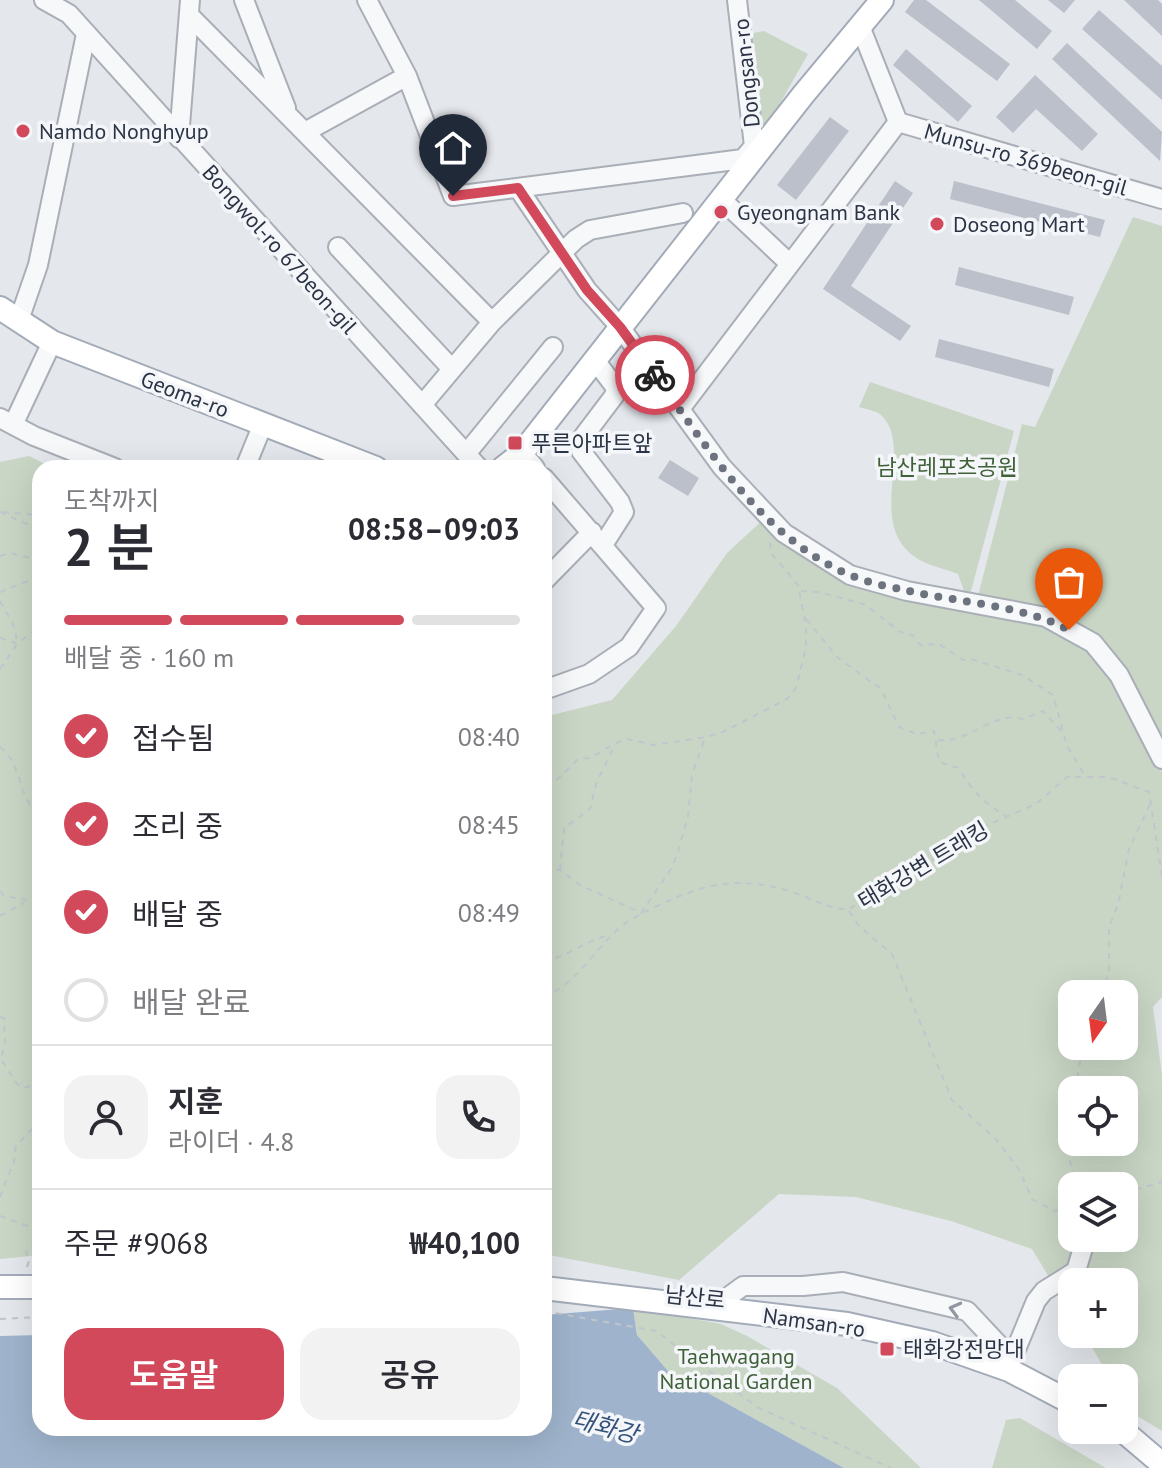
<!DOCTYPE html>
<html lang="ko">
<meta charset="utf-8">
<style>
:root{--surface:#fff;--page:#f2f2f3;--text:#2b2b33;--muted:#7c7c81;--line:#e1e1e2;--accent:#d1495b}
body{margin:0;font-family:"PT Sans","Noto Sans KR",sans-serif;background:var(--page);color:var(--text);height:100vh;display:flex;flex-direction:column;font-size:30px;white-space:nowrap}
*{box-sizing:border-box;margin:0}
p{font-size:26px;color:var(--muted)}
.icon{flex:none;width:44px;height:44px;fill:none;stroke:currentColor;stroke-width:2;stroke-linecap:round;stroke-linejoin:round}
.map{position:relative;flex:1;overflow:hidden}
.sheet{position:absolute;left:32px;top:460px;width:520px;height:976px;display:flex;flex-direction:column;background:var(--surface);border-radius:24px;box-shadow:0 8px 32px #0002}
.sheet>*{flex:none}
.needle{width:52px;rotate:194deg}
.buttons{position:absolute;left:1058px;top:980px;display:grid;gap:16px}
.buttons a{display:grid;place-items:center;width:80px;height:80px;border-radius:16px;background:var(--surface);box-shadow:0 8px 32px #0002;font-size:40px}
.pin{position:absolute;display:grid;place-items:center;width:68px;height:68px;color:#fff;margin:-82px -34px;border-radius:50% 50% 50% 0;rotate:-45deg;box-shadow:0 0 8px #0007}
.pin .icon{rotate:45deg}
.courier{position:absolute;display:grid;place-items:center;width:80px;height:80px;margin:-40px;border:6px solid #d1495b;border-radius:50%;background:#fff;color:#222;box-shadow:0 2px 10px #0007}
.overview em{font-style:normal;font-weight:600}
.overview div{display:flex;flex-direction:column-reverse}
.overview{display:flex;align-items:center;justify-content:space-between;height:136px;padding:0 32px}
h1{font-size:52px;font-weight:600;line-height:60px}
.bar{display:grid;grid-template-columns:repeat(4,1fr);gap:12px 8px;align-content:center;height:96px;padding:0 32px}
.bar i{height:10px;border-radius:6px;background:var(--line)}
.bar .selected{background:var(--accent)}
.bar p{grid-column:span 4}
.line{display:flex;align-items:center;gap:20px;padding:0 32px;border-top:2px solid var(--line)}
.line div{flex:1}
.round{display:grid;place-items:center;flex:none;width:84px;height:84px;border-radius:24px;background:var(--page)}
ol{padding:0 32px;list-style:none}
li{display:flex;align-items:center;gap:24px;height:88px}
li p{margin-inline-start:auto}
li .icon{padding:8px;border-radius:50%;background:var(--accent);color:#fff;stroke-width:4}
li:last-child{color:var(--muted)}
li i{width:44px;height:44px;border:4px solid var(--line);border-radius:50%}
.primary-button{display:flex;gap:16px;margin-top:auto;padding:16px 32px}
.primary-button a{flex:1;height:92px;border-radius:24px;background:var(--accent);color:#fff;font-size:32px;font-weight:600;line-height:92px;text-align:center}
.primary-button a+a{background:var(--page);color:var(--text)}
.map>svg:first-child{display:block}
</style>
<div class="map">
<svg width="1162" height="1468" viewBox="0 0 1162 1468">
<rect width="100%" height="100%" fill="#e4e7ec"/>
<path fill="#c9d6c5" fill-rule="evenodd" d="M 764,31 L 808,54 L 758,142 L 748,34 Z
M 1133,217 L 1162,226 L 1162,759 L 1119,675 L 1096,649 L 1162,772 L 1162,997 L 1153,1007 L 1162,1075 L 1162,1431 L 1124,1408 L 1124,1378 L 1110,1378 L 1084,1334 L 1124,1334 L 1124,1282 L 1072,1282 L 1072,1315 L 1032,1249 L 951,1221 L 856,1197 L 779,1194 L 679,1280 L 544,1254 L 544,717 L 612,700 L 676,626 L 727,553 L 767,516 L 848,583 L 1041,621 L 1083,638 L 1046,617 L 976,604 L 1022,424 L 1035,427 ZM 1072,994 L 1124,994 L 1124,1046 L 1072,1046 ZM 1072,1090 L 1124,1090 L 1124,1142 L 1072,1142 ZM 1072,1186 L 1124,1186 L 1124,1238 L 1072,1238 Z
M 870,382 L 1014,431 L 968,602 L 958,574 C 946,569 929,566 918,559 C 863,525 916,448 881,415 C 877,411 865,409 859,407 Z
M 29,456 L 53,468 L 40,468 L 40,1255 L 0,1259 L 0,462 Z
M 633,1308 L 721,1324 L 747,1336 L 837,1388 L 921,1468 L 844,1468 L 668,1371 L 637,1335 Z
M 1020,1418 L 1106,1468 L 992,1468 L 1006,1420 Z"/>
<path fill="#9fb4cc" d="M 633,1308 L 637,1335 L 668,1371 L 844,1468 L 0,1468 L 0,1336 L 40,1335 L 40,1428 L 544,1428 L 544,1315 Z"/>
<path fill="#bbc0ca" d="M 914,0 L 926,0 L 1010,64 L 997,81 L 905,12 Z
M 979,0 L 1015,0 L 1052,31 L 1037,49 Z
M 1048,0 L 1075,0 L 1064,13 Z
M 1124,0 L 1158,0 L 1162,4 L 1162,36 Z
M 1099,10 L 1162,66 L 1162,100 L 1082,29 Z
M 1067,43 L 1162,132 L 1160,161 L 1052,59 Z
M 906,49 L 972,106 L 958,122 L 893,65 Z
M 1035,75 L 1098,134 L 1082,151 L 1036,109 L 1013,133 L 996,117 Z
M 830,117 L 849,131 L 796,200 L 777,185 Z
M 895,181 L 913,193 L 851,286 L 911,326 L 900,341 L 823,289 Z
M 954,181 L 1105,220 L 1100,237 L 950,199 Z
M 959,267 L 1074,297 L 1069,315 L 955,285 Z
M 939,339 L 1054,369 L 1049,387 L 935,357 Z
M 670,460 L 699,478 L 688,496 L 658,478 Z"/>
<g fill="none" stroke-linecap="round" stroke-linejoin="round">
<g stroke="#a9aeb7" stroke-width="22">
<path id="minor" d="M 44,0 L 69,14 L 479,468
M 244,0 L 286,108
M 367,0 L 407,76 L 453,196 L 743,159 L 754,146 L 737,0
M 189,15 L 492,322
M 860,26 L 898,122 L 1162,199
M 305,132 L 407,76
M 179,138 L 190,0
M 518,188 L 587,290 L 620,327 L 722,467 L 784,533 L 850,575 L 907,591 L 1046,617 L 1093,643 L 1119,675 L 1162,759
M 721,199 L 790,264
M 338,247 L 452,369
M 19,320 L 38,265 L 86,34
M 594,359 L 616,388 L 614,396 L 583,437 L 581,451 L 620,502 L 624,512 L 603,545
M 422,405 L 492,322 L 576,239 L 590,230 L 683,213
M 680,409 L 898,122
M 0,418 L 34,436 L 115,468
M 13,425 L 52,342
M 522,453 L 535,468
M 466,454 L 553,347
M 245,468 L 263,424
M 544,478 L 656,608 L 629,647 L 589,674 L 544,690
M 544,581 L 592,532
M 724,1300 L 743,1286 L 803,1286 L 843,1282 L 967,1311 L 1012,1359 L 1036,1301 L 1044,1291 L 1076,1271 L 1086,1238"/>
</g>
<g stroke="#a3abb8" stroke-width="26">
<path id="major" d="M 0,308 L 52,342 L 376,468
M 503,468 L 522,453 L 803,95 L 882,0
M 0,1287 L 40,1287
M 544,1288 L 847,1324 L 932,1343 L 1009,1370 L 1072,1403
M 1122,1430 L 1162,1464"/>
</g>
<path stroke="#c2c5cb" stroke-width="2" stroke-dasharray="6 6" stroke-linecap="butt" d="M 0,512 L 40,530
M 3,512 L 40,515
M 0,556 L 11,553 L 37,560
M 801,591 L 820,592 L 866,605 L 900,632 L 913,635 L 920,645 L 939,644 L 963,660 L 971,659 L 1022,675 L 1053,695 L 1067,746 L 1085,776
M 0,592 L 36,578 L 40,560
M 0,601 L 15,628 L 17,642
M 806,619 L 837,657 L 881,689 L 899,727 L 917,734 L 934,731 L 939,762 L 959,768 C 971,790 985,804 1006,816
M 0,638 L 16,643
M 0,669 L 17,644 L 40,626
M 938,740 C 968,744 994,710 1022,719 L 1043,711 L 1062,732
M 0,747 C 22,763 17,798 40,815
M 544,781 L 558,779 L 578,759 L 590,758 L 616,743 L 628,739 L 653,745 L 706,737 L 721,733 L 787,699 L 796,688 L 806,648 L 806,625 L 798,585 L 771,553 L 770,541
M 544,869 L 560,870 L 580,885 L 641,913 L 671,869 L 677,855 L 688,817 L 692,774 L 705,738
M 560,870 L 564,828 L 590,809 L 596,784 L 615,744
M 0,891 L 4,896 L 40,902
M 849,911 L 859,926 L 892,954 L 952,1100 L 995,1138 L 1018,1168 L 1033,1200 L 1055,1211 L 1072,1206
M 0,916 L 25,902
M 544,961 C 569,957 588,938 611,935
M 1102,994 L 1109,970 L 1109,927 L 1118,905 L 1129,849 L 1151,802
M 544,997 C 576,983 592,954 616,931 C 629,919 643,913 659,905 C 707,883 737,876 790,891 C 810,898 827,908 848,910 L 882,886 L 915,872 L 965,835 L 1036,804 L 1067,777 L 1109,777 L 1149,792 L 1162,876
M 0,1017 L 4,1018 L 5,1042 L 1,1059 L 17,1084 L 23,1088 L 34,1085 L 39,1090
M 1075,1090 L 1083,1046
M 1072,1112 L 1070,1161 L 1077,1186
M 1079,1186 L 1080,1186
M 1124,1193 L 1162,1182
M 0,1197 L 14,1161 L 16,1146 L 38,1123 L 37,1101 L 40,1092
M 0,1216 L 33,1228 L 34,1243 L 26,1253 L 29,1261
M 27,1267 L 29,1261 L 40,1256
M 544,1311 L 656,1331 L 757,1407 L 891,1468
M 0,1319 L 40,1317"/>
<use href="#minor" stroke="#f7f8fa" stroke-width="18"/>
<use href="#major" stroke="#fff" stroke-width="22"/>
</g>
<defs><path id="oneway-chevron" d="M-2-3.5L2.5 0L-2 3.5" fill="none" stroke-width="1.6" stroke-linecap="round" stroke-linejoin="round" transform="scale(2)"/></defs>
<use stroke="#9196a0" href="#oneway-chevron" transform="translate(955 1309) rotate(-165)"/>
<g fill="none" stroke-linecap="round" stroke-linejoin="round">
<path stroke="#6c737f" stroke-width="8" stroke-dasharray="0 14.4" d="M 655,375 C 708,448 763,539 850,575 C 868,583 890,587 909,591 C 962,603 1022,605 1069,630"/>
<path stroke="#d1495b" stroke-width="10" d="M 453,196 L 518,188 L 587,290 L 620,327 L 655,375"/>
</g>
<g fill="#d1495b" stroke="#f4f6f9" stroke-width="3">
<circle cx="23" cy="131" r="8"/>
<circle cx="721" cy="212" r="8"/>
<circle cx="937" cy="224" r="8"/>
<rect x="507" y="435" width="16" height="16" rx="4"/>
<rect x="879" y="1341" width="16" height="16" rx="4"/>
</g>
<g text-anchor="middle" stroke-width="7" stroke-linejoin="round" paint-order="stroke">
<g font-size="22" fill="#2b3445" stroke="#f4f6f9">
<text transform="translate(746 73) rotate(-96)" y="8">Dongsan-ro</text>
<text transform="translate(1026 159) rotate(16)" y="8">Munsu-ro 369beon-gil</text>
<text transform="translate(280 249) rotate(48)" y="8">Bongwol-ro 67beon-gil</text>
<text transform="translate(185 394) rotate(21)" y="8">Geoma-ro</text>
<text transform="translate(923 865) rotate(-31)" y="8">태화강변 트래킹</text>
<text transform="translate(695 1297) rotate(6)" y="8">남산로</text>
<text transform="translate(814 1322) rotate(8)" y="8">Namsan-ro</text>
</g>
<g font-size="22" fill="#2b3445" stroke="#f4f6f9" text-anchor="start">
<text x="39" y="139">Namdo Nonghyup</text>
<text x="737" y="220">Gyeongnam Bank</text>
<text x="953" y="232">Doseong Mart</text>
<text x="531" y="451">푸른아파트앞</text>
<text x="903" y="1357">태화강전망대</text>
</g>
<g font-size="22" fill="#3f6138" stroke="#f4f6f9">
<text x="947" y="475">남산레포츠공원</text>
<text x="736" y="1364">Taehwagang<tspan x="736" dy="25">National Garden</tspan></text>
</g>
<g font-size="24" font-style="italic" fill="#34527a" stroke="#f4f6f9">
<text transform="translate(605 1427) rotate(15)" y="8">태화강</text>
</g>
</g>
</svg>
<div class="buttons">
<a><svg class="needle" viewBox="-14 -14 28 28"><path d="M0-13l5 13h-10z" fill="#e53935"/><path d="M0 13l5-13h-10z" fill="#7c7c81"/></svg></a>
<a><svg class="icon" aria-label="locate" viewBox="0 0 24 24"><circle cx="12" cy="12" r="6"/><path d="M12 2v4M12 18v4M2 12h4M18 12h4"/></svg></a>
<a><svg class="icon" aria-label="layers" viewBox="0 0 24 24"><path d="M12 4l9 5-9 5-9-5zM3 14l9 5 9-5"/></svg></a>
<a>+</a>
<a>−</a>
</div>
<div class="pin" style="left:1069px;top:630px;background:#ea580c"><svg class="icon" aria-label="bag" viewBox="0 0 24 24"><path d="M5 8h14l-1 12H6zM9 8a3 3 0 0 1 6 0"/></svg></div>
<div class="pin" style="left:453px;top:196px;background:#1f2937"><svg class="icon" aria-label="home" viewBox="0 0 24 24"><path d="M3 11l9-7 9 7M6 9v11h12V9"/></svg></div>
<div class="courier" style="left:655px;top:375px"><svg class="icon" aria-label="bike" viewBox="0 0 24 24"><circle cx="6" cy="16" r="4"/><circle cx="18" cy="16" r="4"/><path d="M6 16l4-8h5l3 8M10 8l3 8H6M13 5h3"/></svg></div>
<section class="sheet">
<div class="overview"><div><h1>2 분</h1><p>도착까지</p></div><em>08:58–09:03</em></div>
<div class="bar"><i class="selected"></i><i class="selected"></i><i class="selected"></i><i></i><p>배달 중 · 160 m</p></div>
<ol>
<li><svg class="icon" aria-label="check" viewBox="0 0 24 24"><path d="M5 12l5 5 9-10"/></svg>접수됨<p>08:40</p></li>
<li><svg class="icon" aria-label="check" viewBox="0 0 24 24"><path d="M5 12l5 5 9-10"/></svg>조리 중<p>08:45</p></li>
<li><svg class="icon" aria-label="check" viewBox="0 0 24 24"><path d="M5 12l5 5 9-10"/></svg>배달 중<p>08:49</p></li>
<li><i></i>배달 완료</li>
</ol>
<div class="line" style="height:144px"><a class="round"><svg class="icon" aria-label="person" viewBox="0 0 24 24"><circle cx="12" cy="8" r="4"/><path d="M4 21q1-7 8-7t8 7"/></svg></a><div><b>지훈</b><p>라이더 · 4.8</p></div><a class="round"><svg class="icon" aria-label="phone" viewBox="0 0 24 24"><path d="M5 4h4l2 5-3 2q2 4 5 5l2-3 5 2v4C11 20 4 13 5 4z"/></svg></a></div>
<div class="line" style="height:104px"><div>주문 #9068</div><b>₩40,100</b></div>
<div class="primary-button"><a>도움말</a><a>공유</a></div>
</section>
</div>
